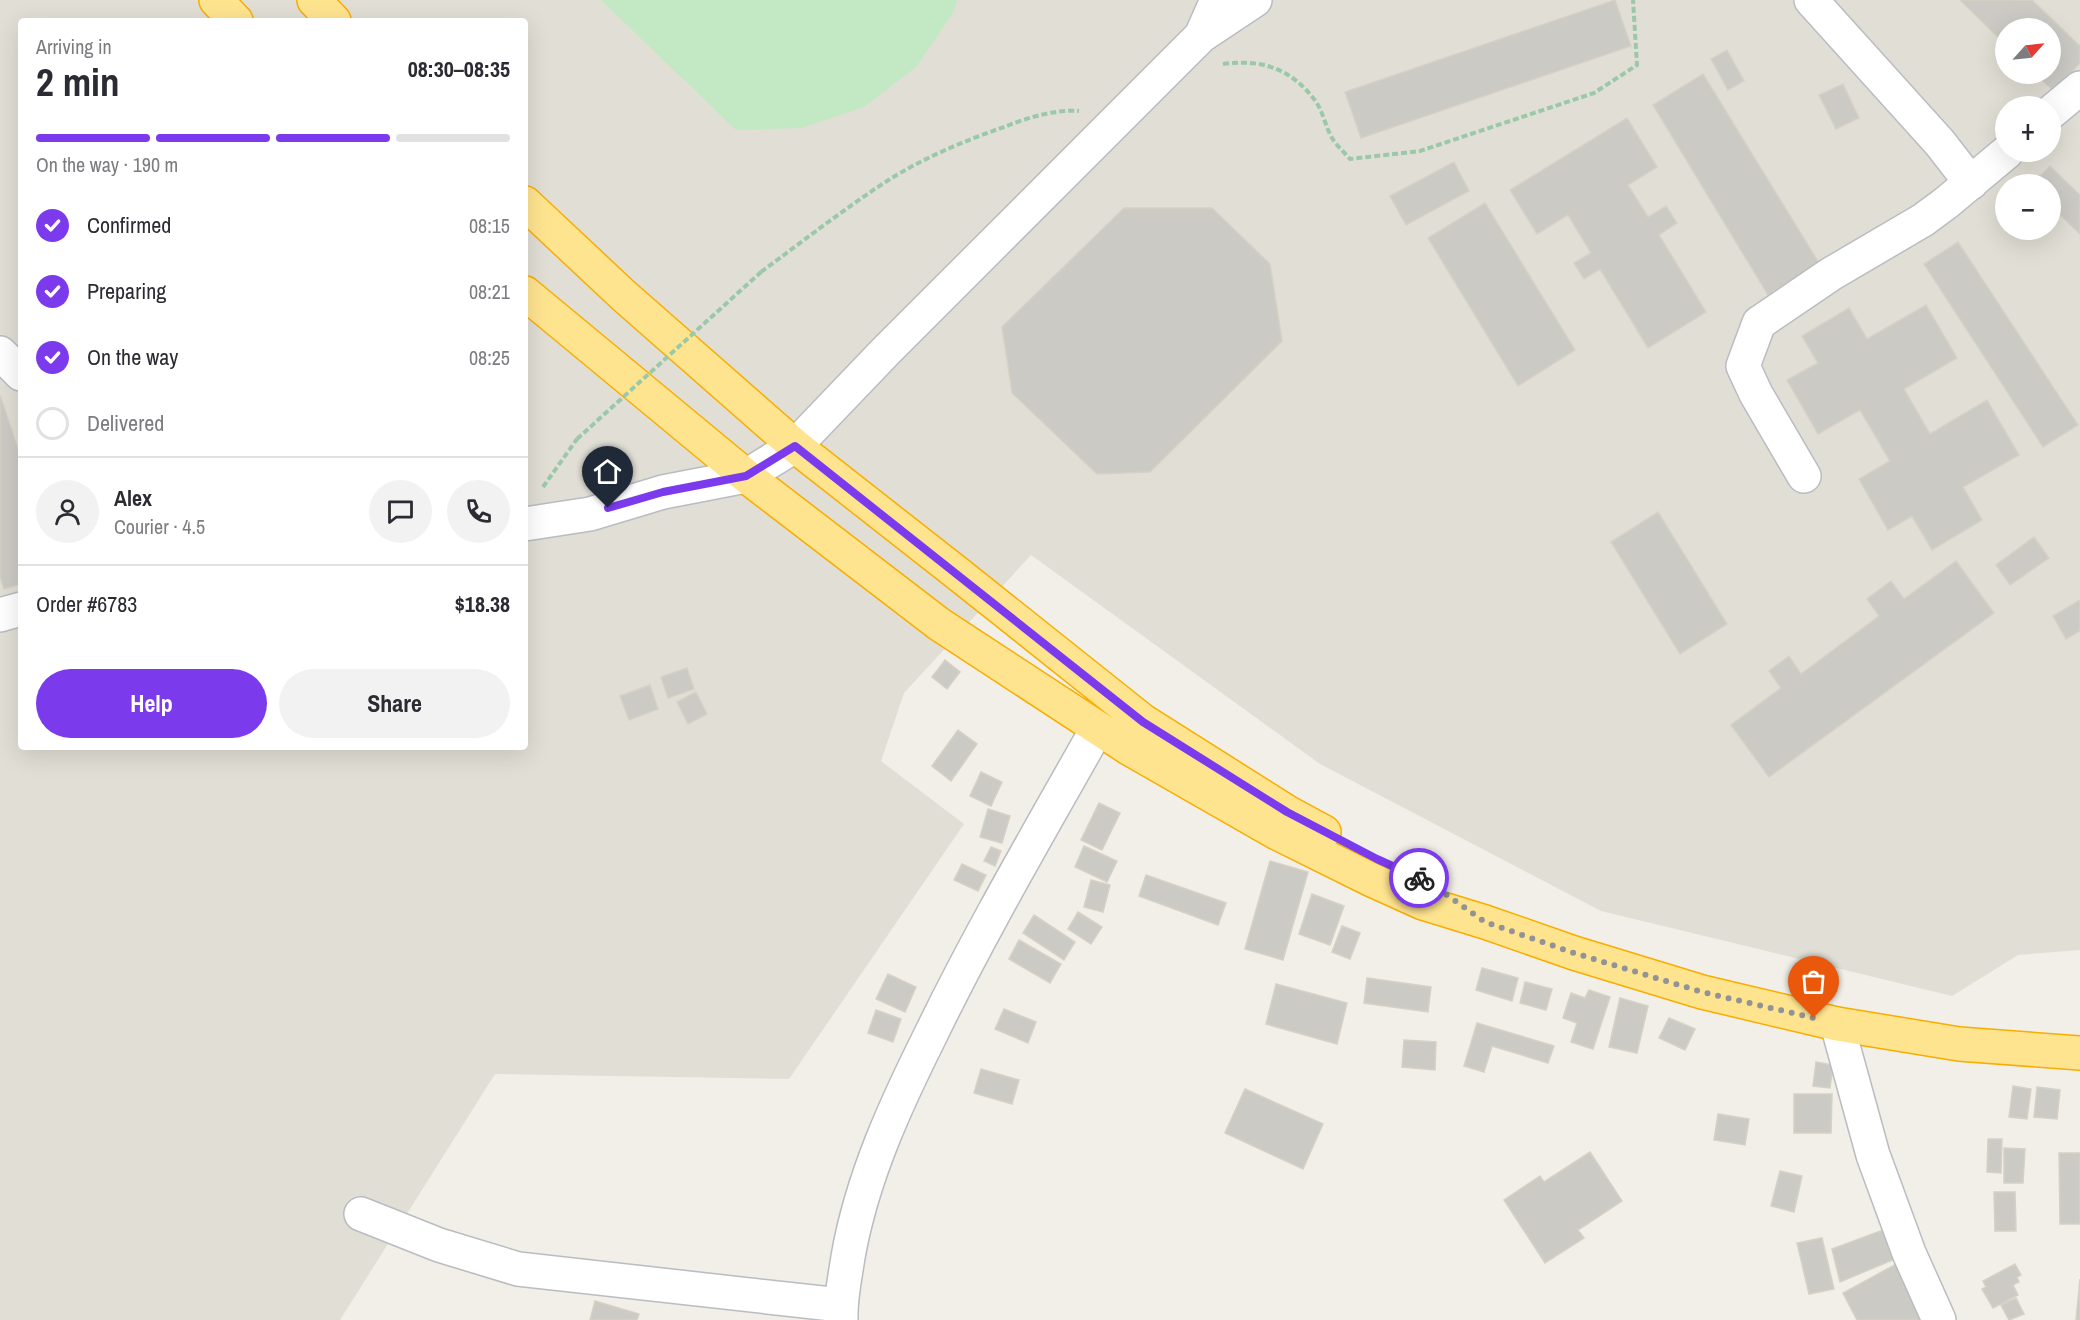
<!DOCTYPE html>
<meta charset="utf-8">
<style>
:root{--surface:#fff;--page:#f2f2f3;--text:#2b2b33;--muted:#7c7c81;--line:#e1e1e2;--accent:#7c3aed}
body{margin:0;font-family:"Archivo Narrow",sans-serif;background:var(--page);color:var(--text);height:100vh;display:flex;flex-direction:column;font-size:22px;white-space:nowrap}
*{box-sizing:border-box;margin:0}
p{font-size:20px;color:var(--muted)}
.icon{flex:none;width:33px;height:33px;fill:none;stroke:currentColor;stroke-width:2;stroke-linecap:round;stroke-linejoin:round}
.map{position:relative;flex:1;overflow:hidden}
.drawer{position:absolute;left:18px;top:18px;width:510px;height:732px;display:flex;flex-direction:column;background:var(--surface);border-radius:6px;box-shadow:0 6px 24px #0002}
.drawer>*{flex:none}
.needle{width:39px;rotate:63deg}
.buttons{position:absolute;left:1995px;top:18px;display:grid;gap:12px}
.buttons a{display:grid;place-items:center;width:66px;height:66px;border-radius:50%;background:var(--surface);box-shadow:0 6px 24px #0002;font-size:30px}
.pin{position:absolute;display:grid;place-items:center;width:51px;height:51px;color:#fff;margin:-62px -26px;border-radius:50% 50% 50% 0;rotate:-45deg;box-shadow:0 0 6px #0007}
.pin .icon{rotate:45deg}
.courier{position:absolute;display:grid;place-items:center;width:60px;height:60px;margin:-30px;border:4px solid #7c3aed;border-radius:50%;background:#fff;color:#222;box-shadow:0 2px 8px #0007}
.head em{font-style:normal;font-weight:800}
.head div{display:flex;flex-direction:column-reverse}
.head{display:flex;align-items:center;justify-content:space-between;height:102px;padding:0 18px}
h1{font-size:39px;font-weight:800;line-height:45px}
.bar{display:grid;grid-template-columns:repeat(4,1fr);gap:9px 6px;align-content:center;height:72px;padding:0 18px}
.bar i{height:8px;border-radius:4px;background:var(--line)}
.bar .on{background:var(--accent)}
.bar p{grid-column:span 4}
.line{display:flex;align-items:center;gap:15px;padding:0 18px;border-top:2px solid var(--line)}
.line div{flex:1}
.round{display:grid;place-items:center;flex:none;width:63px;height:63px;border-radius:32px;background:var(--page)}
ol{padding:0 18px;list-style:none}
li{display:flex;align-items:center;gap:18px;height:66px}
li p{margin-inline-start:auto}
li .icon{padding:6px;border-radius:50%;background:var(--accent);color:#fff;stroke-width:4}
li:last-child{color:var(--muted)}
li i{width:33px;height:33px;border:3px solid var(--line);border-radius:50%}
.button{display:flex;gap:12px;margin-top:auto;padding:12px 18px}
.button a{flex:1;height:69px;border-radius:36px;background:var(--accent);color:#fff;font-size:24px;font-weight:800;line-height:69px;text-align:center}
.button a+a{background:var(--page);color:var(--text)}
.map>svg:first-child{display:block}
</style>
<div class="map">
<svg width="2080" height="1320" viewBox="0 0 2080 1320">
<rect width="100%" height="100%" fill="#f1efe7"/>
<path fill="#e1ded5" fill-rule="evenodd" d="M 0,0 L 2080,0 L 2080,950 L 2018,955 L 1952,996 L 1601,911 L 1320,764 L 1031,555 L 904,693 L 881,761 L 964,824 L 789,1079 L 495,1074 L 340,1320 L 0,1320 ZM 21,21 L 525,21 L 525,747 L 21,747 ZM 2006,28 L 2050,28 L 2050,74 L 2006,74 ZM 2006,106 L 2050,106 L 2050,152 L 2006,152 ZM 2006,184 L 2050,184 L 2050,230 L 2006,230 Z"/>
<path fill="#c3e8c4" d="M 601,0 L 957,0 L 953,13 L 916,67 L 864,107 L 802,128 L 736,130 Z"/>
<path fill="#cccac4" stroke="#d6d1c5" stroke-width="1.5" d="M 1615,0 L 1631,46 L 1361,138 L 1345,92 Z
M 1960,0 L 2032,0 L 2080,46 L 2080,63 L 2054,91 L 2035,74 L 2050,74 L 2050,28 L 2006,28 L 2006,45 Z
M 1727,50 L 1744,81 L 1728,90 L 1711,59 Z
M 1703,74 L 1819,263 L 1768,295 L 1653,105 Z
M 1843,84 L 1859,118 L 1836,129 L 1819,95 Z
M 1627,118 L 1657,167 L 1628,185 L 1648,217 L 1666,206 L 1677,223 L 1659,235 L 1706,312 L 1648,348 L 1600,269 L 1584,279 L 1574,263 L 1591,253 L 1568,215 L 1537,234 L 1510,190 Z
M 1454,162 L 1469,191 L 1406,225 L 1390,196 Z
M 2050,166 L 2080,195 L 2080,234 L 2050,205 L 2050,184 L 2032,184 Z
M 1485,203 L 1575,350 L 1518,386 L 1428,238 Z
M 1124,208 L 1212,208 L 1270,264 L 1282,341 L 1150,472 L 1097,474 L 1012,393 L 1002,327 Z
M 1958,242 L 2078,425 L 2043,447 L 1924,264 Z
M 1926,305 L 1957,358 L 1904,389 L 1930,434 L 1987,400 L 2019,455 L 1963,487 L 1982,520 L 1932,550 L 1912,516 L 1888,530 L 1859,479 L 1890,461 L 1860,410 L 1818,434 L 1787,380 L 1818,363 L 1802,336 L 1849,308 L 1867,339 Z
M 0,395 L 21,458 L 21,584 L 4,589 L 0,577 Z
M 1658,512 L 1727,624 L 1680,654 L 1611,542 Z
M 2034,537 L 2049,558 L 2010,585 L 1996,565 Z
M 1956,561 L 1994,613 L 1769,777 L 1731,725 L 1781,688 L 1769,671 L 1789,656 L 1801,674 L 1879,616 L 1867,599 L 1891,581 L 1904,599 Z
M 2080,600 L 2080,631 L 2066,639 L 2053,616 Z
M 945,660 L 960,672 L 947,689 L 932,677 Z
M 687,668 L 694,689 L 668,698 L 661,677 Z
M 650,685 L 658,709 L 629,720 L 620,696 Z
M 696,692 L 707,714 L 688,724 L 677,702 Z
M 958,730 L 977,744 L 951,781 L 932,766 Z
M 981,772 L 1002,782 L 991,806 L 970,796 Z
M 1099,803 L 1120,813 L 1102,850 L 1081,840 Z
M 988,809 L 1010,816 L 1002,843 L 980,837 Z
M 1084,846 L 1117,861 L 1107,882 L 1075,867 Z
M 991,847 L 1001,851 L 995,866 L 984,861 Z
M 1270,861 L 1308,872 L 1283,960 L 1245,949 Z
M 962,864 L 986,875 L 978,891 L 954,880 Z
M 1146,875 L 1226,903 L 1218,925 L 1139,896 Z
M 1091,880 L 1110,885 L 1103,912 L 1084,907 Z
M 1312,894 L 1344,906 L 1330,945 L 1299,934 Z
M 1078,912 L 1102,927 L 1091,944 L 1068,929 Z
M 1034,915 L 1075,942 L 1064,960 L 1023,933 Z
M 1342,926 L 1360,933 L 1350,959 L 1332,952 Z
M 1019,940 L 1061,964 L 1050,983 L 1009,959 Z
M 1482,968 L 1518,978 L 1512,1001 L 1476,990 Z
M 888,974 L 916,987 L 905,1012 L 876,999 Z
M 1367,978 L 1431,987 L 1428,1012 L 1364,1003 Z
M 1525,982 L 1552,989 L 1546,1010 L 1520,1003 Z
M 1276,984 L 1347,1003 L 1337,1044 L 1266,1024 Z
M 1589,990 L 1610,997 L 1593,1049 L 1571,1042 L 1577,1023 L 1563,1018 L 1571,993 L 1585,998 Z
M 1620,998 L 1648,1006 L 1637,1053 L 1609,1047 Z
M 1004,1009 L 1036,1022 L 1028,1043 L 995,1029 Z
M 876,1010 L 901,1019 L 893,1042 L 868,1033 Z
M 1669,1018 L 1695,1029 L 1685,1050 L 1659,1038 Z
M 1477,1023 L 1554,1046 L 1548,1063 L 1492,1046 L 1484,1072 L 1464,1066 Z
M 1404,1040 L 1436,1042 L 1435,1070 L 1402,1067 Z
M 1816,1062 L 1833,1065 L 1830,1088 L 1813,1086 Z
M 981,1069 L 1019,1080 L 1012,1104 L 974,1093 Z
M 2013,1086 L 2031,1089 L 2027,1119 L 2009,1117 Z
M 2037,1087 L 2060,1090 L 2057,1119 L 2034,1117 Z
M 1245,1089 L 1323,1124 L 1303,1169 L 1225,1133 Z
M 1794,1094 L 1832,1094 L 1831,1133 L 1794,1133 Z
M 1718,1114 L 1749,1119 L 1745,1145 L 1714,1140 Z
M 1988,1139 L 2002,1139 L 2001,1173 L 1987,1172 Z
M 2004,1148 L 2025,1149 L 2023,1183 L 2004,1183 Z
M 1590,1152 L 1622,1201 L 1578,1230 L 1584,1238 L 1545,1263 L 1504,1200 L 1540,1176 L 1544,1182 Z
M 2059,1153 L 2080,1153 L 2080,1224 L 2060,1224 Z
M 1780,1171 L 1802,1176 L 1794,1212 L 1771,1206 Z
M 1994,1192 L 2015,1192 L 2016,1231 L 1995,1231 Z
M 1886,1229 L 1897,1258 L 1840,1282 L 1832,1249 Z
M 1822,1238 L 1834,1289 L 1809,1294 L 1797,1243 Z
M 1900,1262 L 1930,1320 L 1857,1320 L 1843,1293 Z
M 2015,1264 L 2021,1275 L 2017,1277 L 2019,1282 L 2013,1285 L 2018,1295 L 1993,1308 L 1982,1289 L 1986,1287 L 1983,1281 Z
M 2080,1279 L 2080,1320 L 2076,1320 Z
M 2016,1298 L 2024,1314 L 2009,1320 L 2001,1305 Z
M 595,1301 L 639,1314 L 637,1320 L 590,1320 Z"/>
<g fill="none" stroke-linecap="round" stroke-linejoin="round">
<g stroke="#b9bcc1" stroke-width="36">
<path id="minor" d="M 1811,0 L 1940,143 L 1971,183
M 1201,36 L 1255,0
M 2050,113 L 2080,88
M 0,353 L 21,374
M 1804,476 L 1756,394 L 1743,366 L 1759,323 L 1831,274 L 1923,220 L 1946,203 L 2007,152
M 525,524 L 590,514 L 663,492 L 746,476 L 795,446 L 885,352 L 1201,36 L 1217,0
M 0,615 L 21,609
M 1837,1024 L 1873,1155 L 1909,1253 L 1939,1320
M 361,1214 L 439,1245 L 518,1269 L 840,1305
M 841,1320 C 840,1299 845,1278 848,1257 C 862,1177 896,1104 932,1032 C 982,929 1041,829 1097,729"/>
</g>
<g stroke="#f8ad00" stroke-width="36">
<path id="highway" d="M 216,0 L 236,21
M 314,0 L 334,21
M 525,203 L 623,295 L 795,446 L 957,573 L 1143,721 L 1287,812 L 1324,832
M 525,293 L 746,476 L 939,624 L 1130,749 L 1275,832 L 1372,880 L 1423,903 L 1485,922 L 1574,953 L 1702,992 L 1837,1024 L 1959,1044 L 2080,1053"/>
</g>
<path stroke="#9ac8a8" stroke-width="4" stroke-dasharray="6 3" stroke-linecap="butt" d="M 1223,64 C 1261,59 1290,68 1314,99 C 1323,110 1325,126 1332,138 C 1336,145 1344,152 1350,159 L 1420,151 L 1594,93 L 1637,65 L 1633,0
M 761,272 C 803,241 844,209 887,181 C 921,159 966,140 1004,127 C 1027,118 1055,109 1079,111
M 543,487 L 577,439"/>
<use href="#minor" stroke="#fff" stroke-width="33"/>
<use href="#highway" stroke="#ffe490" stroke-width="33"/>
<path stroke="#9ac8a8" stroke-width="4" stroke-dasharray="6 3" stroke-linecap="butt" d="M 577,439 L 761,272"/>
</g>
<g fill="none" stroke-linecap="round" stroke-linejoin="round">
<path stroke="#919394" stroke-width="6" stroke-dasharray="0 10.8" d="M 1419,878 L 1430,883 L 1485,922 L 1574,953 L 1702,992 L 1814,1018"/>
<path stroke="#7c3aed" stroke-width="8" d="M 608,508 L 663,492 L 746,476 L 795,446 L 1143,722 L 1287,812 L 1377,859 L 1419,878"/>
</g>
</svg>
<div class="buttons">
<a><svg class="needle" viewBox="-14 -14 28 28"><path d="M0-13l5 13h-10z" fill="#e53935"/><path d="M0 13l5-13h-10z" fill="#7c7c81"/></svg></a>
<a>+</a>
<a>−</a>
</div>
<div class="pin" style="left:1814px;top:1018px;background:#ea580c"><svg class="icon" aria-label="bag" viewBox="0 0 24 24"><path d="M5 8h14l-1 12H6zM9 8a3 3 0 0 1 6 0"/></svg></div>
<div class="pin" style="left:608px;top:508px;background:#1f2937"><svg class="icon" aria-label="home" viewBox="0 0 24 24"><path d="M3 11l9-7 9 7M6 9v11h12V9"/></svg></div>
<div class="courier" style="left:1419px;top:878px"><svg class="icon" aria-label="bike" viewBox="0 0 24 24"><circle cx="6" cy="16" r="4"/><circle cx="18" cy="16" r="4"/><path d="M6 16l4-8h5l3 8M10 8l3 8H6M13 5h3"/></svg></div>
<section class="drawer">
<div class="head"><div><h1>2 min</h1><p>Arriving in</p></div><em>08:30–08:35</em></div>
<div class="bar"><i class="on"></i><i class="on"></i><i class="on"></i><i></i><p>On the way · 190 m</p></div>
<ol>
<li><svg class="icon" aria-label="check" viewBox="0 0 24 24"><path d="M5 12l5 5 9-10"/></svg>Confirmed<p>08:15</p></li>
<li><svg class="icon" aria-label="check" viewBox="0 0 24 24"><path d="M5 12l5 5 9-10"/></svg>Preparing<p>08:21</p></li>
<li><svg class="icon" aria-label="check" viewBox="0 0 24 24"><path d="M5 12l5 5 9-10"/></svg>On the way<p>08:25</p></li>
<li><i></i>Delivered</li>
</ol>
<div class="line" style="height:108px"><a class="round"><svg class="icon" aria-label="person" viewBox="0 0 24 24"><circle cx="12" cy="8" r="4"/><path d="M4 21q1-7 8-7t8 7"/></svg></a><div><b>Alex</b><p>Courier · 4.5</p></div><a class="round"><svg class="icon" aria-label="chat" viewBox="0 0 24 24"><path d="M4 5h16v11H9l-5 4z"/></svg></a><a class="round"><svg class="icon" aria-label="phone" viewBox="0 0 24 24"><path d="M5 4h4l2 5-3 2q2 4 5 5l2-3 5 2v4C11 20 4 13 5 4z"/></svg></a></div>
<div class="line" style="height:78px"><div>Order #6783</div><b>$18.38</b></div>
<div class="button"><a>Help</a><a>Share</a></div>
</section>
</div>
